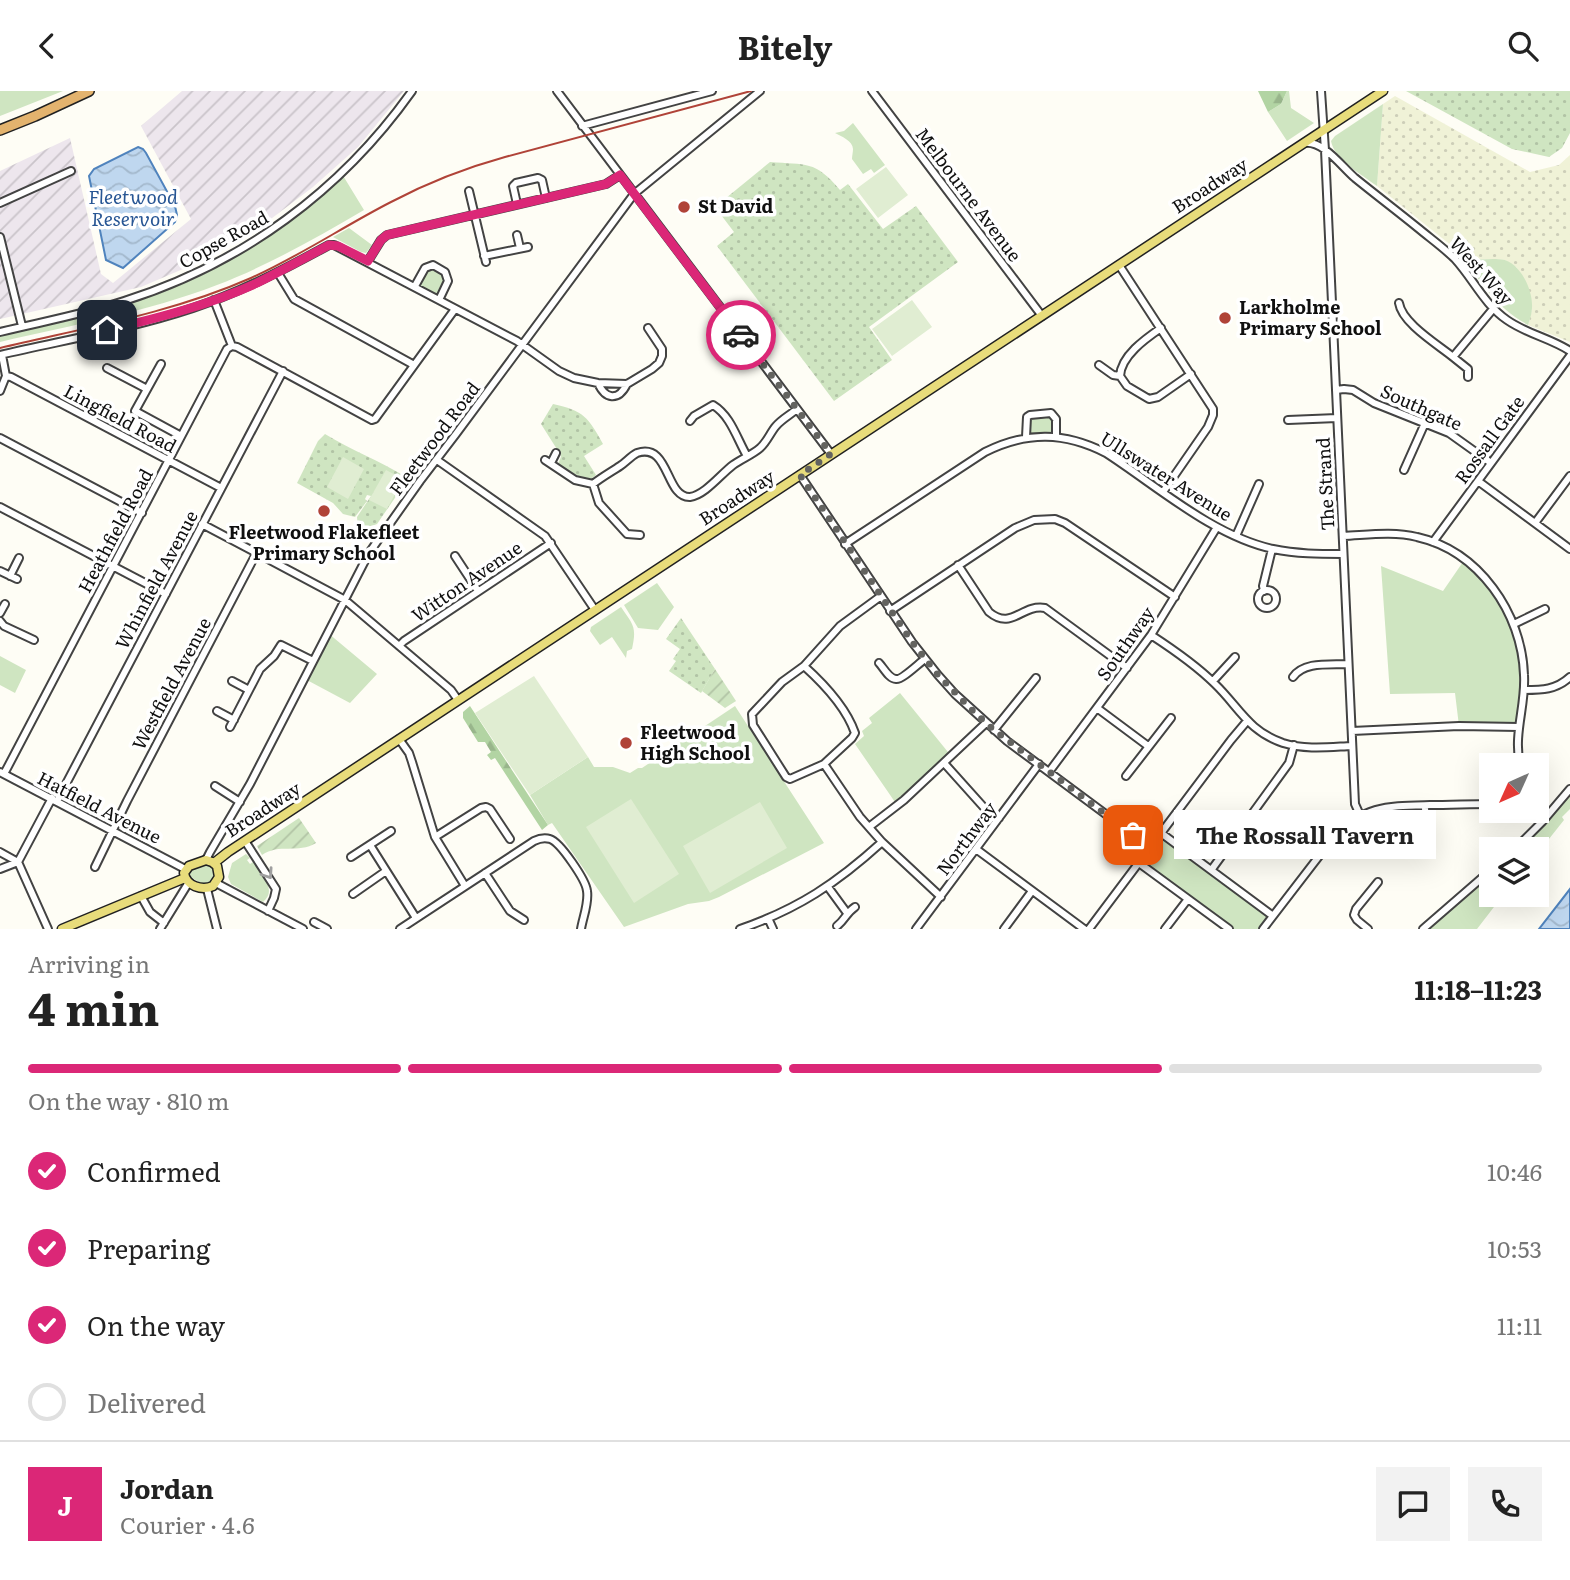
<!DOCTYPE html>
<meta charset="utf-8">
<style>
:root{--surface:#fff;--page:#f2f2f2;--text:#222;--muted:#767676;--line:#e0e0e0;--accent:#db2777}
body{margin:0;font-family:Literata,serif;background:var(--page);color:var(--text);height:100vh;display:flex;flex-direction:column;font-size:26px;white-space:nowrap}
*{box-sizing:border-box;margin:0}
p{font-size:23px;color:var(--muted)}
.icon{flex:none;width:38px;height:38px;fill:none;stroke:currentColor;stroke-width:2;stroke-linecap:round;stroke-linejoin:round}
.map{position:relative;height:838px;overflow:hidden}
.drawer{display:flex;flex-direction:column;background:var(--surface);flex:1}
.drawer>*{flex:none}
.needle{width:46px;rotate:225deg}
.buttons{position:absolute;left:1479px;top:662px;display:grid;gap:14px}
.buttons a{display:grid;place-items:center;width:70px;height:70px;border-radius:0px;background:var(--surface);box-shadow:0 7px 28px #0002;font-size:35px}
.pin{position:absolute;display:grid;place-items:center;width:60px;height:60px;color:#fff;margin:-30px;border-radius:14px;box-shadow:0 4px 10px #0006}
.courier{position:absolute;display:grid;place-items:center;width:70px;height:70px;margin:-35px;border:5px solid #db2777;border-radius:50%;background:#fff;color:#222;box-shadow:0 2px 9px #0007}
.bubble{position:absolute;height:49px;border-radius:0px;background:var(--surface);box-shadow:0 7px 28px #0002;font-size:23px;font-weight:700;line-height:49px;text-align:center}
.overview em{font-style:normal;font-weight:700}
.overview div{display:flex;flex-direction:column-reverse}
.overview{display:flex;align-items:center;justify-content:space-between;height:119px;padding:0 28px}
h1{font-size:46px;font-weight:700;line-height:52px}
.bar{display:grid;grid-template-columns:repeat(4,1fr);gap:10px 7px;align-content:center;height:84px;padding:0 28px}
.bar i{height:9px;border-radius:5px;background:var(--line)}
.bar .current{background:var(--accent)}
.bar p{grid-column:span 4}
.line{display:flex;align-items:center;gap:18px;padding:0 28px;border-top:2px solid var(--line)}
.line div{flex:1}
.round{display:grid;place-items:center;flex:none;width:74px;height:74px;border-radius:0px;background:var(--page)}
ol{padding:0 28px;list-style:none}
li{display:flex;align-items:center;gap:21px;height:77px}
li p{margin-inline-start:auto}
li .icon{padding:7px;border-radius:50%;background:var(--accent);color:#fff;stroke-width:4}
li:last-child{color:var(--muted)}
li i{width:38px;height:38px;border:4px solid var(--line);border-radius:50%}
header{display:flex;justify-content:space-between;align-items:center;height:91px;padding:0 28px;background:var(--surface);font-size:32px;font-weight:700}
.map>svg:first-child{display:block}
</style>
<header><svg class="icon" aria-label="back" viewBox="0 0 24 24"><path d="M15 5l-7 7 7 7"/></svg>Bitely<svg class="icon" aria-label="search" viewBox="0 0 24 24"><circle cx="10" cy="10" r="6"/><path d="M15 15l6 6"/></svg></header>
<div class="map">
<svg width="1570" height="838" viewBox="0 0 1570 838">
<defs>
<pattern id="industrial-furrows" width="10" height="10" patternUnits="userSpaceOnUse" patternTransform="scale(1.75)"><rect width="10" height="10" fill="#ede6ed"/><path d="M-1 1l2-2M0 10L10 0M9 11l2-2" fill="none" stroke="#cac4ca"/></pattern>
<pattern id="farmland-dots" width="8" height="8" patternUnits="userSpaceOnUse" patternTransform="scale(1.75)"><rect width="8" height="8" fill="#f0f2d7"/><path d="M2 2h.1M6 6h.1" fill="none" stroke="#cdceb8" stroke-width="1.8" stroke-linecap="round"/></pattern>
<pattern id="forest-firs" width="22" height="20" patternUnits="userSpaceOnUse" patternTransform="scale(1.75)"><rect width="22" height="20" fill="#b2d4a3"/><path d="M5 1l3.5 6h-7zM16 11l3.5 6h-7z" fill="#98b58b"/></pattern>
<pattern id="park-dots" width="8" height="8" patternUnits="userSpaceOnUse" patternTransform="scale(1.75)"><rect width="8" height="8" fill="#cfe5c1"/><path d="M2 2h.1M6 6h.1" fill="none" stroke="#b1c3a5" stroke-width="1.8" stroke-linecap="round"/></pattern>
<pattern id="garden-furrows" width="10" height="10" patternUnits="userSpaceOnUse" patternTransform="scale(1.75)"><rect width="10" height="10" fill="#cfe5c1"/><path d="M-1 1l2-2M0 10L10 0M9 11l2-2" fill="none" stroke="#b1c3a5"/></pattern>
<pattern id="water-waves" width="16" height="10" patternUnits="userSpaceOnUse" patternTransform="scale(1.75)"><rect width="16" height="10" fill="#bfd7ef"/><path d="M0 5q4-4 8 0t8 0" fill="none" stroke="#a3b8cc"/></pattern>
</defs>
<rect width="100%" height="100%" fill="#fefdf5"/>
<path fill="url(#industrial-furrows)" d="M 182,0 L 404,0 L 358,56 L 313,96 L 255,140 L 190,175 L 141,196 L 0,228 L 0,80 L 70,47 L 101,183 L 113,192 L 191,128 L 141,35 Z"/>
<path fill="url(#farmland-dots)" d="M 1395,5 L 1530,81 L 1559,74 L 1570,64 L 1570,251 L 1528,234 L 1532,219 L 1517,177 L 1505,169 L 1493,168 L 1464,169 L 1452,155 L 1377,95 L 1383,13 Z"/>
<path fill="#cfe5c1" d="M 0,0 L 63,0 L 0,25 Z
M 1287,0 L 1289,0 L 1291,17 L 1314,32 L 1287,50 L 1268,21 L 1281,13 Z
M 1383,13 L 1377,95 C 1362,84 1334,68 1331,50 L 1335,45 Z
M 853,32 L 885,74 L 874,82 L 871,78 L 863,83 L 852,68 C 852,65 853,61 853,58 C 853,50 841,45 835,42 L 844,40 Z
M 342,83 L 364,119 C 316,147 269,174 217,194 C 147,221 72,234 0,251 L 0,245 C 69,229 140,215 204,183 C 214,178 222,171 231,165 C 270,141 306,111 342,83 Z
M 349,137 L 372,154 L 366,162 L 361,161 L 333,146 Z
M 1493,168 C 1497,168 1501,168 1505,169 C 1522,175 1533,200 1532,217 C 1532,222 1530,228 1528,234 C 1496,216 1486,197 1464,169 Z
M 433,174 L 445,181 L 448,190 L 439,209 L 415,195 L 425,177 Z
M 1055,324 L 1056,346 L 1026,346 L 1027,326 Z
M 1465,468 L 1502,509 L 1523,567 L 1519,636 L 1459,635 L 1455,602 L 1390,603 L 1381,475 L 1443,500 Z
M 657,492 L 674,516 L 658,539 L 638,537 L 624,514 Z
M 621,516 C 633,534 637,535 632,558 L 627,560 L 626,567 L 612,546 L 600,554 L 590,540 L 591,536 Z
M 328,542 L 377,583 L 350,612 L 305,588 Z
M 0,565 L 26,579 L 15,602 L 0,594 Z
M 900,602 L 952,666 L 897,714 L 855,653 L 864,645 L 862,640 L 872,632 L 869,627 Z
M 735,615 L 824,752 L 719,806 L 709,810 L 688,813 L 624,836 L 552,732 L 548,734 L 530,704 L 588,666 L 594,676 L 613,676 L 630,682 L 638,677 L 642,677 Z
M 1570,698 L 1570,718 L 1562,726 L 1564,729 L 1537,763 L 1536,758 L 1515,758 Z
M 1161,742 L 1273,825 L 1263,838 L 1229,838 L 1139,772 Z
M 246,763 L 250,767 L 247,769 L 250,773 L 253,771 C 261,783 278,799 263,811 L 231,793 L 228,786 L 232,772 Z
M 203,773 C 214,773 218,782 213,791 L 204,794 L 192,787 L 190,784 L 191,778 Z
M 1491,779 L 1491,803 L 1504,803 L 1477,838 L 1423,838 Z"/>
<path fill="url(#forest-firs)" d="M 1258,0 L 1287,0 L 1281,13 L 1268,21 Z
M 470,615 L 548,734 L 542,739 L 495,667 L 491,669 L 487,664 L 491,661 L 485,651 L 478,651 L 463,627 L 463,621 Z"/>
<path fill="url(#park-dots)" d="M 1406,0 L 1570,0 L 1570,42 L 1562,57 L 1549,66 L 1512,58 Z
M 770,71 C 806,74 815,69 840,99 L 848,93 L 883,138 L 916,115 L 958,171 L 869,236 L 892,269 L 834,310 L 717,155 L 734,141 L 715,116 Z
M 553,313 C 583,319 589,327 603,353 L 584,365 L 596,384 L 591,388 L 578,385 L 558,373 L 561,366 L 560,363 L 541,333 Z
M 325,343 C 351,359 380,370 406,386 L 407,392 L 399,401 L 377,433 L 366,437 L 362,433 L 358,437 L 357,426 L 371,405 L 367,404 L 365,408 L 367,410 L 355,426 L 343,423 L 333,412 L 297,392 L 318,350 Z
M 681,527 L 715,578 L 701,602 L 669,580 L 676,570 L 673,568 L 680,558 L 666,548 Z"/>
<path fill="url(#garden-furrows)" d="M 715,578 L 736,610 L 725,617 L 702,600 Z
M 299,727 L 316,752 C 298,763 279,752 262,764 L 257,755 Z"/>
<path fill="#e0edd2" d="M 886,76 L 908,104 L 878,127 L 856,98 Z
M 912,209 L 932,236 L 892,265 L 872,238 Z
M 343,366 L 364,378 L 348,408 L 327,396 Z
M 386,379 L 403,388 L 387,418 L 369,409 Z
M 534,585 L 588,666 L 530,704 L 475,622 Z
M 631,708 L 679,783 L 634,812 L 586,736 Z
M 760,711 L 787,757 L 710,802 L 683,755 Z"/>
<path fill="url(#water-waves)" stroke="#4f83bd" stroke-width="2" d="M 138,56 L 143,58 L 146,62 L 175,115 L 177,124 L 175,131 L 123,177 L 106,169 L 89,85 L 94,78 Z
M 1570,798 L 1570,838 L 1539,838 Z"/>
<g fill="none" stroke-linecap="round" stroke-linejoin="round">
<g stroke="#434343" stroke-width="10">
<path id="minor" d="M 557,0 L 831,363
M 872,0 L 1042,225
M 1321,0 L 1325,59 L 1355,713 L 1360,724
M 582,35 L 712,0
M 1304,52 C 1323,49 1341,75 1355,87 C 1376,104 1397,120 1418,137 C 1430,147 1444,157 1455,168 C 1474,189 1484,213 1507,229 C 1527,243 1550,247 1570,260
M 469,100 L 486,171
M 0,112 L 71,80
M 517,113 L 513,95 L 516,92 L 538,87 L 542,89 L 546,107
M 517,144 L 520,157
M 0,146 L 22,235
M 484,165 L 528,156
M 368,170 L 381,149 L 387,144 L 606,93 L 620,84
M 1119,174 L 1213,318 L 1213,324 L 1208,336 L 1163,401
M 278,182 L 294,208 L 414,274
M 415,195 L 425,177 L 433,174 L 445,181 L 448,190 L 439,209
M 214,209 L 232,255
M 1399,212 C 1402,232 1437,253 1453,266 L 1493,218
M 0,241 C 41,231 84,223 124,210 C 242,173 341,100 412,0
M 232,255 L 237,256 L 372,329 L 375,328 L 455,218
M 0,264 C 64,249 130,238 193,217 C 241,201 285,178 329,154 L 334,154 L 517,250 L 559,280 L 574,287 L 598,292 L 627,293 L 652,278 L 659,272 L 662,265 L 662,258 L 648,237
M 1453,266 L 1468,278 L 1468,286
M 161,273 L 135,320 L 181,345
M 1099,274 L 1113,284 L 1120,285 L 1127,295 L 1149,308 L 1158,306 L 1191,283
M 107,277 L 147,298
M 6,285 L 11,286 L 221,397
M 1120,285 C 1121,265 1145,248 1161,237
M 598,292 C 605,308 618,311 627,293
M 1336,299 L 1344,298 L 1353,299 L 1374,312 L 1449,342 L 1491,372
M 0,300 L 6,285 L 2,264
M 1288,329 L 1337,327
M 690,330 L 694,325 L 713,314 C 731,325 737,348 747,365
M 1026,346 L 1027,326 L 1030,324 L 1051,322 L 1056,328 L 1056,346
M 0,347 L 142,422
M 437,369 L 545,445 L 595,519
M 545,369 L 575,389 L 593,393 C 602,386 611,381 620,375 C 626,371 631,365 637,362 C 670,351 665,407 690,406 C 705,404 721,383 733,374 C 741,368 752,364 760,357 C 767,351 770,342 776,335 C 782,328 790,324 797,318
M 551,372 L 556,362
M 1404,379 L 1425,332
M 800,384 L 912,551 L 938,584 L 955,603 L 1007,650 L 1150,756
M 1478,390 L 1570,458
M 593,393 L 599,412 L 627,443 L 640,444
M 0,416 L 166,503
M 1535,432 L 1570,385
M 202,433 L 345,509 L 451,599 L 458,609
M 1236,445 L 1259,393
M 1343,445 C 1367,444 1393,440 1417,446 C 1479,460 1522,522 1524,584 C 1526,614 1513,643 1520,674
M 1433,451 L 1570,265
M 845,453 L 985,361 C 1027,340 1065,341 1106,362 C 1157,395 1213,445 1273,458 C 1297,463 1319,463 1343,463
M 455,465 L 478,500
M 958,474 L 989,521 C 1012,540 1021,513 1045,517 L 1127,577
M 0,480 L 17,488
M 10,485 L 19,467
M1258 508a9 9 0 1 1 18 0a9 9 0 1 1-18 0Z
M 1264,500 L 1263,495 L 1272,458
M 890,520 L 1015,437 L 1034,429 L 1055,428 L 1065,432 L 1175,506
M 0,522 L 5,513
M 0,530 L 4,535 L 34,549
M 1514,533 L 1545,518
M 1151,544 C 1171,557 1198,576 1215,593 C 1239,616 1248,640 1283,652 C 1306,659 1329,656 1352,655
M 399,555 L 404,550 L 551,452
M 879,572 C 883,576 889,588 896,588 C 902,589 919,572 925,568
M 804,575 C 824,593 846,616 855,642 L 852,647 L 824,673 L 790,688 L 786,686 L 753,634 L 752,623 L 782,591 L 804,575 L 840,535 L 881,505
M 1293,586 C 1304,570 1330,574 1348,573
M 232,590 L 249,599
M 1213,590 L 1235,566
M 1524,599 C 1542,599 1556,599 1570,586
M 1097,617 L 1148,655
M 217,620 L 234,629
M 230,636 L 260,578 L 274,565 L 281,554 L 313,570
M 994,639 L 1036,587
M 1352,640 L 1459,635 L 1519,636
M 399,648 L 409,662 L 412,671 L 435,746 L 465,795
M 944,672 L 988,721 L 999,727
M 824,673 L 860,726 L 882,751 L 941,806
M 0,681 L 185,778
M 1049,681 L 1151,544 L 1217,436
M 4,683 L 227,258 L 232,255
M 1126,685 L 1171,627
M 215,695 L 240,711
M 57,710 L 283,280
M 1425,715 L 1426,759
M 1536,719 L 1542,731
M 869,736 L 904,709 L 986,632
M 1161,742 L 1273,825
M 435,746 L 481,717 L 486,716 L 490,718 L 510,748
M 245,750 L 276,798 L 274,807 L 268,820
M 370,754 L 416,827
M 976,758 L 1084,838
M 1515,758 L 1542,731 L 1570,698
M 0,761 L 18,771 L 48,838
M 351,766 L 391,740
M 206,769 L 210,761 L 250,693 L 369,462 L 420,390 L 456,343 L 634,103 L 760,0
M 1139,772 L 1229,838
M 95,776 L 127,710 L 257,461
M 0,778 L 18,771 L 52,707
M 1212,778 L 1289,672 L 1294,654
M 485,782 L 510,820 L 524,829
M 216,792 L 303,838
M 828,796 L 847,822
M 207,798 L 217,838
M 353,803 L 386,780
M 141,805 L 150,821 L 164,832
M 768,827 L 773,838
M 314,831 L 327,838
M 837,835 C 845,829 846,822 855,816
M 160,838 L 189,791
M 400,838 L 534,750 C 540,747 544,746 550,748 C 560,751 586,789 587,800 C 589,812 583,826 581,838
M 740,838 C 798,818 837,792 882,751
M 916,838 L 1039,673
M 1004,838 L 1032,800
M 1089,838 L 1231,649 L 1247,630
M 1165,838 L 1188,808
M 1263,838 L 1333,747 C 1364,714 1388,715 1430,714 C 1450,714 1471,713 1491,713
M 1368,838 L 1357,829 L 1354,824 L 1356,818 L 1378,791
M 1423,838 L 1491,779"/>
</g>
<g stroke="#212121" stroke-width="11">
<path id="major" d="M 206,769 L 212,771 L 217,775 L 219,786 L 213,795 C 202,800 186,795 184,782 L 189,775 Z
M 214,772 L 228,761 L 1383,0
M 62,838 L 185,787"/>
</g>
<g stroke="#212121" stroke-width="12">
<path id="highway" d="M 0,39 L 35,25 L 89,0"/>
</g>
<use href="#minor" stroke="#fff" stroke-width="6"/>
<use href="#major" stroke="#e8dc7b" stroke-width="8"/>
<use href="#highway" stroke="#e3b36e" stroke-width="9"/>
<path stroke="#b04338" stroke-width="2" d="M 0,257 C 84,237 172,222 251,187 C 300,165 344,135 391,111 C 427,92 465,77 505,66 L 751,0"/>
</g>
<defs><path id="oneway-chevron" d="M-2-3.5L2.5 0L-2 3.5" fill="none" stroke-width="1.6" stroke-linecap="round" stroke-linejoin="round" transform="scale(1.75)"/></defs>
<use stroke="#9f9f9f" href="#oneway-chevron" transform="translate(268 783) rotate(56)"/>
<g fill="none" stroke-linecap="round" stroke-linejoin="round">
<path stroke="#636360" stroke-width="7" stroke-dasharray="0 12.6" d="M 741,244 L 831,363 L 800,384 L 912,551 L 938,584 L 971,618 L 994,639 L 1133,744"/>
<path stroke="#db2777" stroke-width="9" d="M 107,239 C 158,227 209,214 257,192 C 281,180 305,167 329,154 L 338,155 L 368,170 L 381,149 L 387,144 L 606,93 L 620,84 L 741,244"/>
</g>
<g fill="#b04338" stroke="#fff" stroke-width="2.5">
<circle cx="684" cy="116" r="7"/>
<circle cx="1225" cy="227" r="7"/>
<circle cx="324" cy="420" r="7"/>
<circle cx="626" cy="652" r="7"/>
</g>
<g text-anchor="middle" stroke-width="7" stroke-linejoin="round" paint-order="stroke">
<g font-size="18" fill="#101010" stroke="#fff">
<text transform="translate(1210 95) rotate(-33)" y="6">Broadway</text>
<text transform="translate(968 104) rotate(53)" y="6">Melbourne Avenue</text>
<text transform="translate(224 149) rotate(-29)" y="6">Copse Road</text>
<text transform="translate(1481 180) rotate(48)" y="6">West Way</text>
<text transform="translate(1421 317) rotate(24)" y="6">Southgate</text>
<text transform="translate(120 328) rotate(28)" y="6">Lingfield Road</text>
<text transform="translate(435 348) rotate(-53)" y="6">Fleetwood Road</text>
<text transform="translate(1490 349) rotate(-54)" y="6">Rossall Gate</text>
<text transform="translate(1166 386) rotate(32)" y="6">Ullswater Avenue</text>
<text transform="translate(1326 393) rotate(-93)" y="6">The Strand</text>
<text transform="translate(737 407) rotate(-33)" y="6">Broadway</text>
<text transform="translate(116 440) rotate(-62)" y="6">Heathfield Road</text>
<text transform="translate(157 489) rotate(-62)" y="6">Whinfield Avenue</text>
<text transform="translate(467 491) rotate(-34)" y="6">Witton Avenue</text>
<text transform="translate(1126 553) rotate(-55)" y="6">Southway</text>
<text transform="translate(172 593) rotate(-62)" y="6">Westfield Avenue</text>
<text transform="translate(99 717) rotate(27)" y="6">Hatfield Avenue</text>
<text transform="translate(263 719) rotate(-33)" y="6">Broadway</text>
<text transform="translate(967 748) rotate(-53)" y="6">Northway</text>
</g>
<g font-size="18" font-weight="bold" fill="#101010" stroke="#fff" text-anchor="start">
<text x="698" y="122">St David</text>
<text x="1239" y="223">Larkholme<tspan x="1239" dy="21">Primary School</tspan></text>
<text x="324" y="448" text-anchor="middle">Fleetwood Flakefleet<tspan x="324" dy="21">Primary School</tspan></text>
<text x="640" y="648">Fleetwood<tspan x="640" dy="21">High School</tspan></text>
</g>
<g font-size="19" font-style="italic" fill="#285694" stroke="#fff">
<text x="133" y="113">Fleetwood<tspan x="133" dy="22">Reservoir</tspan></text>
</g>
</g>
</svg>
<div class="buttons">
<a><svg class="needle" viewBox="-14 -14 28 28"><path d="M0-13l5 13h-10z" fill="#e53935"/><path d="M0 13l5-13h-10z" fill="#767676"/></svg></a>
<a><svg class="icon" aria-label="layers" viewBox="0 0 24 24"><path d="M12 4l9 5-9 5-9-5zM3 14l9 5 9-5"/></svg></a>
</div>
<div class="pin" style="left:1133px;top:744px;background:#ea580c"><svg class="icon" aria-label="bag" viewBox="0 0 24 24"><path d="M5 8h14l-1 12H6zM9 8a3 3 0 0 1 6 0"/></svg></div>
<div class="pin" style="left:107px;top:239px;background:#1f2937"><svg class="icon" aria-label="home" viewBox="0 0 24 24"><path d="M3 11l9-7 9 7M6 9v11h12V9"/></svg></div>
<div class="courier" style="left:741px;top:244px"><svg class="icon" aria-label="car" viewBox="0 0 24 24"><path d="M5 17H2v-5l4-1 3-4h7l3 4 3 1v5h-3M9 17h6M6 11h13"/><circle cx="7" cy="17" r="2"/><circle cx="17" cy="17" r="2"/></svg></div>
<div class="bubble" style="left:1174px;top:719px;width:262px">The Rossall Tavern</div>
</div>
<section class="drawer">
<div class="overview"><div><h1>4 min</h1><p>Arriving in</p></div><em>11:18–11:23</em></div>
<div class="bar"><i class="current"></i><i class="current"></i><i class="current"></i><i></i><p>On the way · 810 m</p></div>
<ol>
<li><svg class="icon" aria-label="check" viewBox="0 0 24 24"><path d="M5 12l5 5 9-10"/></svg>Confirmed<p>10:46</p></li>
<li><svg class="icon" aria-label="check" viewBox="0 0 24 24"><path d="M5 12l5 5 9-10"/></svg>Preparing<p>10:53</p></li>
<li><svg class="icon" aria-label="check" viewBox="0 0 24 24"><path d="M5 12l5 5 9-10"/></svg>On the way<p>11:11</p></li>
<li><i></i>Delivered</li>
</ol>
<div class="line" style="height:126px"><b class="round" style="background:var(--accent);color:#fff">J</b><div><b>Jordan</b><p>Courier · 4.6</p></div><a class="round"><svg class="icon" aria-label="chat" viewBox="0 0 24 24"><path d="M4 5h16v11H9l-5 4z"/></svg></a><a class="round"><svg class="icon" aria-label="phone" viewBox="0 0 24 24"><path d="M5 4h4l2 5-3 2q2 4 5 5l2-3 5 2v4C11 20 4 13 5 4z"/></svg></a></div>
</section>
